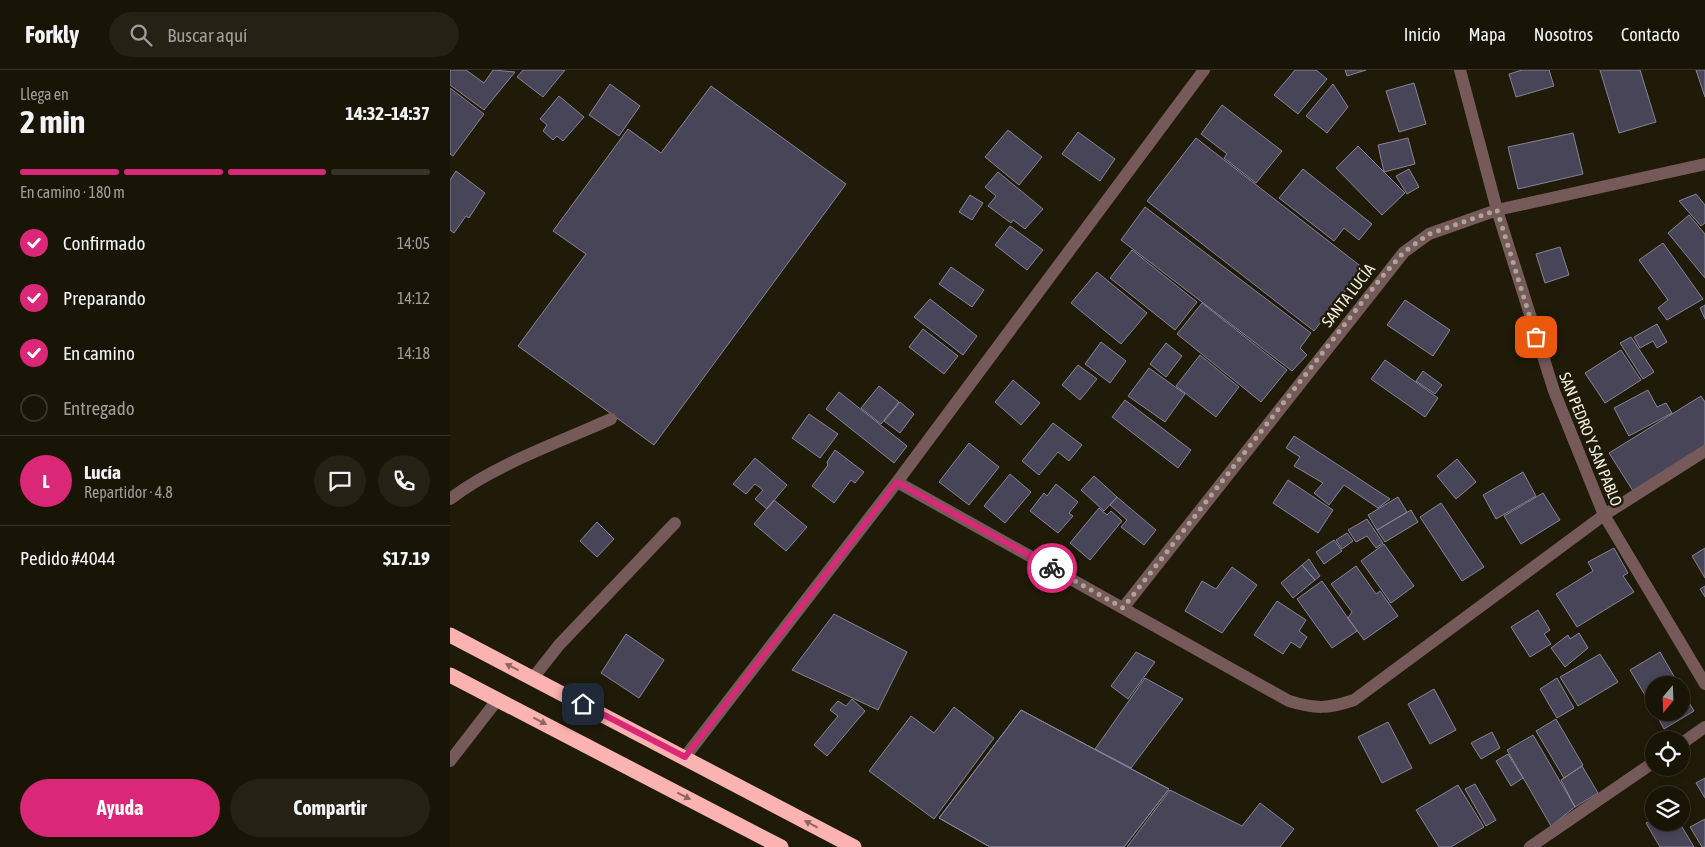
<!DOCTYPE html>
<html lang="es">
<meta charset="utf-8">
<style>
:root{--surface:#181406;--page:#252114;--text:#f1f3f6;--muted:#9f9e9b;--line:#363328;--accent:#db2777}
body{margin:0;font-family:"Asap Condensed",sans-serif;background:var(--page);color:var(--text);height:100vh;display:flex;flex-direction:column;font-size:19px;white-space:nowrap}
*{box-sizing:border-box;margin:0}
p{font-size:16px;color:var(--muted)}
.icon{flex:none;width:28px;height:28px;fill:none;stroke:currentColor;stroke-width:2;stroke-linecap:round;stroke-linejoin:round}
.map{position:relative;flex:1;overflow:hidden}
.details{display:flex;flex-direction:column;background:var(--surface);width:450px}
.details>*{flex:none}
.needle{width:32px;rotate:199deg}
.tools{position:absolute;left:1195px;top:606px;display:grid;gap:10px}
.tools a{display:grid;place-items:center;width:45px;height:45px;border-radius:50%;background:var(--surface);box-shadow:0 2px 8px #0003,0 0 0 1px var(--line);font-size:25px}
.pin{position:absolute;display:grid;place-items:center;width:42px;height:42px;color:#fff;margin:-21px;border-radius:10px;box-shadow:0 2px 8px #0006}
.courier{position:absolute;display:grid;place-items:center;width:50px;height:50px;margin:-25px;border:4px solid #db2777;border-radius:50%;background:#fff;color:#222;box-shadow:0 1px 6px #0007}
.head em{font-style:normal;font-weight:700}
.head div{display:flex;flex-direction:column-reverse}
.head{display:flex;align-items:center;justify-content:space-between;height:85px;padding:0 20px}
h1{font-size:32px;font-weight:700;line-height:38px}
.bar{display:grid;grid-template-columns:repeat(4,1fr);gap:8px 5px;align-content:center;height:60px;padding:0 20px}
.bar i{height:6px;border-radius:4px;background:var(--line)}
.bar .active{background:var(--accent)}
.bar p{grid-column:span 4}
.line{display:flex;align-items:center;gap:12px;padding:0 20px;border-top:1px solid var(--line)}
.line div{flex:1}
.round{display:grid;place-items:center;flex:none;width:52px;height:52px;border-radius:26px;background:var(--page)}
ol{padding:0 20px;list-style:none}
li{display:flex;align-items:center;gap:15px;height:55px}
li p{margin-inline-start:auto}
li .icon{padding:5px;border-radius:50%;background:var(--accent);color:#fff;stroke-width:4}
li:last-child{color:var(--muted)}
li i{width:28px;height:28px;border:2px solid var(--line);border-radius:50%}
.cta{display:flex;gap:10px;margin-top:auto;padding:10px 20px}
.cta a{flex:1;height:58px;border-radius:30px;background:var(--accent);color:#fff;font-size:20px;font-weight:700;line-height:58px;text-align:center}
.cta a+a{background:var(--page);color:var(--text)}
header{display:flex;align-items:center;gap:30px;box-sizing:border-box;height:70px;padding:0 25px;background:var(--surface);border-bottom:1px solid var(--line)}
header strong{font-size:24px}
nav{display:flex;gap:28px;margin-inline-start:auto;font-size:18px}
.search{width:350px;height:45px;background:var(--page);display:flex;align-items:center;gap:12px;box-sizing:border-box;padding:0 18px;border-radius:28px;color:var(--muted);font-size:19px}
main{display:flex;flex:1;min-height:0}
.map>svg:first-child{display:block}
</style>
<header>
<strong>Forkly</strong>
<div class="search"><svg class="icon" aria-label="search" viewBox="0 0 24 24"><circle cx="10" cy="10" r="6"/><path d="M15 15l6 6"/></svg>Buscar aquí</div>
<nav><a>Inicio</a><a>Mapa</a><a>Nosotros</a><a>Contacto</a></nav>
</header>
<main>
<section class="details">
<div class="head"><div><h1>2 min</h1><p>Llega en</p></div><em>14:32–14:37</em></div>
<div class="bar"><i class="active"></i><i class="active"></i><i class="active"></i><i></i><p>En camino · 180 m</p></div>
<ol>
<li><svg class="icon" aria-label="check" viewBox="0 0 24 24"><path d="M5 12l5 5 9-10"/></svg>Confirmado<p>14:05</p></li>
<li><svg class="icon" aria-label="check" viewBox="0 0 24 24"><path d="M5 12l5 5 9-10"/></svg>Preparando<p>14:12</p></li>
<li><svg class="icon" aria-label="check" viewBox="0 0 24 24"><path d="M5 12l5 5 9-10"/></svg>En camino<p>14:18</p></li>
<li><i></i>Entregado</li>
</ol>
<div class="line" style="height:90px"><b class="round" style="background:var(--accent);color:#fff">L</b><div><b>Lucía</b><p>Repartidor · 4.8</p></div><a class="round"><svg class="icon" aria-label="chat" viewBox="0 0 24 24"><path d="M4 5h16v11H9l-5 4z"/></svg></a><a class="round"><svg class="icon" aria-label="phone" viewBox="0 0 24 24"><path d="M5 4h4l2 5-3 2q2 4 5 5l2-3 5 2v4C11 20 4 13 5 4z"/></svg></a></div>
<div class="line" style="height:65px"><div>Pedido #4044</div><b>$17.19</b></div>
<div class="cta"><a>Ayuda</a><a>Compartir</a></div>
</section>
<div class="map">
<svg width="1255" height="777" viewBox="0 0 1255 777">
<rect width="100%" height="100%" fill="#201b08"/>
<path fill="#494559" stroke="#868398" d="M 0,0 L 16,0 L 34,13 L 43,0 L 65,2 L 34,40 L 0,15 Z
M 73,0 L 115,0 L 93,27 L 67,7 Z
M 845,0 L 866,0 L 877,9 L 848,44 L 824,25 Z
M 895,0 L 916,0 L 897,6 Z
M 1072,0 L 1099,0 L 1104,16 L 1066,27 L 1059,4 Z
M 1150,0 L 1190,0 L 1206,52 L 1169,63 Z
M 1246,0 L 1255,0 L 1255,27 Z
M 964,13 L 976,54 L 949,62 L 936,21 Z
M 160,14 L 190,36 L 169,66 L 139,45 Z
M 883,14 L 898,37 L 877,63 L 856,46 Z
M 261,16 L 396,114 L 204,375 L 68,276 L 136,184 L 103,161 L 178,59 L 211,83 Z
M 0,18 L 34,44 L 3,86 L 0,84 Z
M 109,26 L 134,47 L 113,71 L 107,66 L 103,70 L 93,61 L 97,55 L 90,49 Z
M 772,35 L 832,81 L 806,113 L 774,88 L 777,84 L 751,64 Z
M 558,60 L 592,87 L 569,115 L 535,87 Z
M 628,62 L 665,89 L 650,111 L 612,84 Z
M 1123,63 L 1133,104 L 1068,119 L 1058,77 Z
M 746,68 L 913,198 L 864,261 L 697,131 Z
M 958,68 L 965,94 L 934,102 L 928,75 Z
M 908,76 L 955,123 L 932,145 L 886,98 Z
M 853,99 L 922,154 L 909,170 L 894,158 L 884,171 L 829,128 Z
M 959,99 L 969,117 L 957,124 L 946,106 Z
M 6,101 L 35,123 L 19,148 L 16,146 L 4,163 L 0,160 L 0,110 Z
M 548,102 L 593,139 L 575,159 L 563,150 L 561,153 L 538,136 L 546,126 L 535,117 Z
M 1246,124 L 1255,135 L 1255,153 L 1251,156 L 1229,131 Z
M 520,125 L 533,133 L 522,150 L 509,142 Z
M 695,137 L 861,263 L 850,278 L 857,285 L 842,301 L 671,170 Z
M 1239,145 L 1255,164 L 1255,208 L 1218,163 Z
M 560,156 L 593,180 L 577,200 L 545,175 Z
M 1213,173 L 1253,229 L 1217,250 L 1208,238 L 1218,230 L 1189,190 Z
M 1110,177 L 1119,205 L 1095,213 L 1086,184 Z
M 682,180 L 747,232 L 725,260 L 660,208 Z
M 501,197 L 534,220 L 522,237 L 489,214 Z
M 647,202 L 697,243 L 671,274 L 621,233 Z
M 480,229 L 527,266 L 513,285 L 464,247 Z
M 955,230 L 1000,260 L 983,286 L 937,255 Z
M 752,233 L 837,300 L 811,332 L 727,264 Z
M 1255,235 L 1255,249 L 1250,238 Z
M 1207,254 L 1217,272 L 1207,278 L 1203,271 L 1190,278 L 1184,267 Z
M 473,259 L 508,286 L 494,304 L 459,277 Z
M 1181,267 L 1204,302 L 1193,309 L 1170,273 Z
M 651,272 L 676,291 L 660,313 L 635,294 Z
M 716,273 L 732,286 L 716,307 L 700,294 Z
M 1171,280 L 1191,310 L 1155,333 L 1135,303 Z
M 750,285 L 789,317 L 766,347 L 726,316 Z
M 935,290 L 988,328 L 975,347 L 921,309 Z
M 628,295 L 647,309 L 630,330 L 612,315 Z
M 699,298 L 735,324 L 715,352 L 678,326 Z
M 973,301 L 992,315 L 985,324 L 966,311 Z
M 563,310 L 590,333 L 571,355 L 545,332 Z
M 429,316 L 449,332 L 431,354 L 411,338 Z
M 1198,320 L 1207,337 L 1216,333 L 1222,343 L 1179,366 L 1164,338 Z
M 389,322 L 457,376 L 444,393 L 376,339 Z
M 1251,326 L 1255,332 L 1255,377 L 1183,421 L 1159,383 Z
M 675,330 L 741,380 L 728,398 L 662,347 Z
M 450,332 L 464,344 L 450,363 L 434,351 Z
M 359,344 L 388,364 L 370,388 L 342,368 Z
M 603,353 L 632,375 L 619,391 L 608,382 L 589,405 L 572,391 Z
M 844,366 L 940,429 L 928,438 L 894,415 L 879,435 L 864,423 L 873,413 L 844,396 L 850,387 L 836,378 Z
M 519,373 L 549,397 L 519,435 L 489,412 Z
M 385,380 L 414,402 L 405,413 L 401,410 L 384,433 L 362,416 L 378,395 L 377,392 Z
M 305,388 L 337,415 L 317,439 L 305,429 L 313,420 L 305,414 L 296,424 L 283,414 Z
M 1007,389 L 1026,412 L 1006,429 L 987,406 Z
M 1073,402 L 1086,426 L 1046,449 L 1033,425 Z
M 560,404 L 581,422 L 555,453 L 534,436 Z
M 644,406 L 667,427 L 654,441 L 631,420 Z
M 838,410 L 883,440 L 868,463 L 823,433 Z
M 606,414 L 628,432 L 619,443 L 623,446 L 608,463 L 580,441 L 594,423 L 597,426 Z
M 1093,423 L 1110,450 L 1071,474 L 1054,446 Z
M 667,427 L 706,460 L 694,475 L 671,457 L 677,450 L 660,435 Z
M 948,427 L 957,442 L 927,460 L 918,445 Z
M 324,430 L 357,457 L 336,481 L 304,454 Z
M 991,433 L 1034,497 L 1012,511 L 970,447 Z
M 649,438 L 657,445 L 661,441 L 672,451 L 640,490 L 620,473 Z
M 961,440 L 968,452 L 935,472 L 927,460 Z
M 917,449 L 933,473 L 926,478 L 917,466 L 906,472 L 898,460 Z
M 147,452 L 164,469 L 147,487 L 130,471 Z
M 897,463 L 903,471 L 892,479 L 886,470 Z
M 884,470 L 892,481 L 874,494 L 866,482 Z
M 934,474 L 964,516 L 941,533 L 911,491 Z
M 1164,478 L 1178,503 L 1173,506 L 1184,522 L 1127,557 L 1106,524 L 1143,501 L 1138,492 Z
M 1255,478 L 1255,508 L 1242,486 Z
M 859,489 L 870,506 L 865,510 L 852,495 Z
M 852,495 L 865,510 L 843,528 L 831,513 Z
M 906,496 L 926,524 L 930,521 L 948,546 L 914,570 L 898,548 L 902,542 L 881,514 Z
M 782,497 L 807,515 L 772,563 L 735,541 L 752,511 L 766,519 Z
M 872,511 L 907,561 L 882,578 L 847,529 Z
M 1255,516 L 1255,527 L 1250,519 Z
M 827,531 L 856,550 L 849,561 L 857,567 L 850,578 L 841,572 L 833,584 L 804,565 Z
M 1088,540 L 1100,560 L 1094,564 L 1101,574 L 1080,587 L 1061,557 Z
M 384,544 L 457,582 L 428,640 L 342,600 Z
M 1129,563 L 1138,578 L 1115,597 L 1101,578 L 1118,565 L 1120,569 Z
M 176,564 L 214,590 L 189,628 L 151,603 Z
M 686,582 L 705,592 L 678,629 L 661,616 Z
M 1210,582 L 1229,615 L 1204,615 L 1204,640 L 1180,600 Z
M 1150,584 L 1168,612 L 1128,636 L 1110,607 Z
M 695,608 L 733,629 L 681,698 L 645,679 Z
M 1107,608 L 1124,638 L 1107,648 L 1090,619 Z
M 984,619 L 1006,660 L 980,674 L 958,634 Z
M 1231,619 L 1244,641 L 1214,659 L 1205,642 L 1231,642 Z
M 402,629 L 415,641 L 377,686 L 364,675 L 388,646 L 380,640 L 388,631 L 396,636 Z
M 504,637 L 544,668 L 484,749 L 419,701 L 461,646 L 484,663 Z
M 571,640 L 719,719 L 674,777 L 540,777 L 489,748 Z
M 571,640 L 719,719 L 674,777 L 540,777 L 489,748 Z
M 1106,649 L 1133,695 L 1114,708 L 1086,661 Z
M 938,652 L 962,698 L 932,713 L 908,667 Z
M 1042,662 L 1050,678 L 1031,689 L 1021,673 Z
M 1083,665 L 1125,737 L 1101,756 L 1057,680 Z
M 1058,684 L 1073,708 L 1061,716 L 1046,691 Z
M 1132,696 L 1148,723 L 1125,737 L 1111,710 Z
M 1255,708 L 1255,728 L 1246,713 Z
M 1025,714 L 1046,750 L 1036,756 L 1015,719 Z
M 1008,715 L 1034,757 L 1001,777 L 989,777 L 966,740 Z
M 720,720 L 792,756 L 810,733 L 844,759 L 830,777 L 677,777 Z
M 1204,749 L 1204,752 L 1229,752 L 1244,777 L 1210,777 L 1196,753 Z
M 1255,749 L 1255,777 L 1252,777 L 1240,757 Z"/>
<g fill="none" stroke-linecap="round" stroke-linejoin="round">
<path stroke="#765a59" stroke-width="12" d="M 0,429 C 44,395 110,372 161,349
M 83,608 L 109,575 L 225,453"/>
<path stroke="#765a59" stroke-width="12" d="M 1010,0 L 1047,140 L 1104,321 L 1154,445 L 1255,614
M 447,412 L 839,631 C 865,639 878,639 904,630 L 1154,445 L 1255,381
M 673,538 L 954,182 L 979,164 L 1047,140 L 1255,94
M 1231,674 L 1255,657
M 235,687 L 447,412 L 754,0
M 0,691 L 48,629
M 1080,777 L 1204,692"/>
<path stroke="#fab3b0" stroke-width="15" d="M 0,565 L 404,777
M 0,605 L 331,777"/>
</g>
<defs><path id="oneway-solid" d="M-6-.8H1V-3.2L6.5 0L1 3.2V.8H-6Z" transform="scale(1.25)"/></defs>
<g fill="#8d675c">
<use href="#oneway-solid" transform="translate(62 597) rotate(-153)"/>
<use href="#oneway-solid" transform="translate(90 651) rotate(27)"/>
<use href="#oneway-solid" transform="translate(234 726) rotate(27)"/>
<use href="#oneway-solid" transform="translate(361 754) rotate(-152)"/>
</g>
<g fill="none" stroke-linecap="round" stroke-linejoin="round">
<path stroke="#aaa597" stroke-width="5" stroke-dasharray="0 9" d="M 602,498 L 673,538 L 931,208 L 954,182 L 979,164 L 1047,140 L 1086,267"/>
<path stroke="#db2777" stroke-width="6" d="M 133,634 L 235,687 L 447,412 L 602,498"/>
</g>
<g text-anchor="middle" stroke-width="5" stroke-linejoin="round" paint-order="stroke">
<g font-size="16" fill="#f4f0e4" stroke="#201b08">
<text transform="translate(898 225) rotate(-52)" y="6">SANTA LUCÍA</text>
<text transform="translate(1141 369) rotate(68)" y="6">SAN PEDRO Y SAN PABLO</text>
</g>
</g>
</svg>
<div class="tools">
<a><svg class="needle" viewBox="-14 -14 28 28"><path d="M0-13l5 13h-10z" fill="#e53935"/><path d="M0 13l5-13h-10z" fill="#9f9e9b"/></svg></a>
<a><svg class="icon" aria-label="locate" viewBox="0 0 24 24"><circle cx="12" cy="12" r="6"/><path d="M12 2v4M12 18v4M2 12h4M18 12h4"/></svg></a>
<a><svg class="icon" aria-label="layers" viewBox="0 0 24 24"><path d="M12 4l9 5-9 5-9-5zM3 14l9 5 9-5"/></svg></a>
</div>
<div class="pin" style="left:1086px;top:267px;background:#ea580c"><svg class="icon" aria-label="bag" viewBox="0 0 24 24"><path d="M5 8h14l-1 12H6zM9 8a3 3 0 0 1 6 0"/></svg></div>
<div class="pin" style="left:133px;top:634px;background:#1f2937"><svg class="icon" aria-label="home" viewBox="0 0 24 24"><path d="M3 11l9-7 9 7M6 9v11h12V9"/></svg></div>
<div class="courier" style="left:602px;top:498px"><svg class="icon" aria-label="bike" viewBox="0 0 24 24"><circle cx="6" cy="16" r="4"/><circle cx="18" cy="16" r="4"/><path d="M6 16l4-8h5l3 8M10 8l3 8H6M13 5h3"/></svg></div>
</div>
</main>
